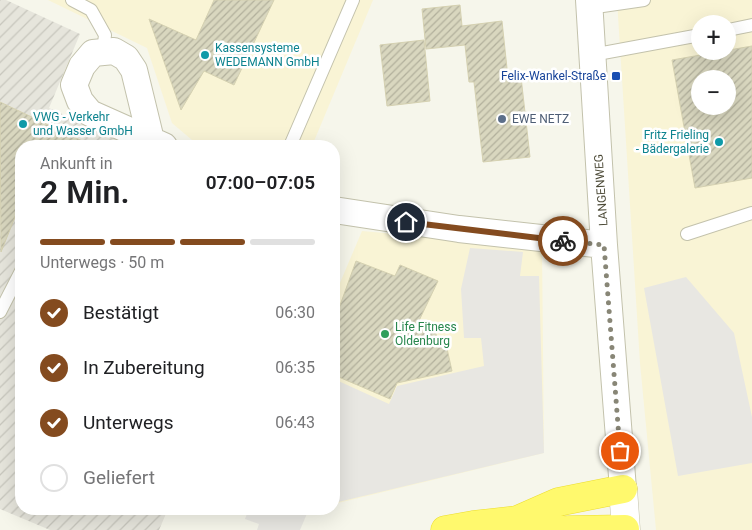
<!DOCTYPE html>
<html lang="de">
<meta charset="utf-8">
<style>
:root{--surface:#fff;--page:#f6f6f6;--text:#202124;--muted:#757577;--line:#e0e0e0;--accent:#844b1f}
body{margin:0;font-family:Roboto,sans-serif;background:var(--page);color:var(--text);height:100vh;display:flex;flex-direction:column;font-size:19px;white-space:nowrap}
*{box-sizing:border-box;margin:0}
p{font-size:16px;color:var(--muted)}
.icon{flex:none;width:28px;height:28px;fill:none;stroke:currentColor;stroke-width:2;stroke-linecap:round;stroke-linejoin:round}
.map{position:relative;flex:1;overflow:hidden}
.sheet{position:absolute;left:15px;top:140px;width:325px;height:375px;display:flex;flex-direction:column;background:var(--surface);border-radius:20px;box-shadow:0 5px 20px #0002}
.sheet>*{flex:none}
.fabs{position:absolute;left:691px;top:15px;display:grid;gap:10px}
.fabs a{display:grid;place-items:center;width:45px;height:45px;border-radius:50%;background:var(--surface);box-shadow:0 5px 20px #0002;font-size:25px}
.pin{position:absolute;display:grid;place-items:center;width:42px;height:42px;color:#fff;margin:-21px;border:2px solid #fff;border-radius:50%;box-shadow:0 1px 5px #0007}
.courier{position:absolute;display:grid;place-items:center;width:50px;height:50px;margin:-25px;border:4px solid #844b1f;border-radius:50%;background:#fff;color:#222;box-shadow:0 1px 6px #0007}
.head em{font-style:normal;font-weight:600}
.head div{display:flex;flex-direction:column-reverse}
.head{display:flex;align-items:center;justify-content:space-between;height:85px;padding:0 25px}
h1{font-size:32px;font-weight:600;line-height:38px}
.bar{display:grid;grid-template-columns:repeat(4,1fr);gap:8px 5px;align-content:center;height:60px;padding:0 25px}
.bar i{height:6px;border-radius:4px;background:var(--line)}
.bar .on{background:var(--accent)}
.bar p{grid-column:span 4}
ol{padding:0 25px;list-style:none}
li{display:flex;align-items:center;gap:15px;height:55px}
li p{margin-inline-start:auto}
li .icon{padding:5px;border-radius:50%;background:var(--accent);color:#fff;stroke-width:4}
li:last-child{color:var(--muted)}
li i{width:28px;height:28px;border:2px solid var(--line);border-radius:50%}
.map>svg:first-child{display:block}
</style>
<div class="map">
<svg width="752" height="530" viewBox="0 0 752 530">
<defs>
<pattern id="industrial-furrows" width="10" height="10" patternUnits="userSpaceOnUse" patternTransform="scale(1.25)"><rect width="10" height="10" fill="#e6e5dc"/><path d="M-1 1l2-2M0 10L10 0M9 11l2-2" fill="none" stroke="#c7c6bd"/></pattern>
<pattern id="building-hatch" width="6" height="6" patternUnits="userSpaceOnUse" patternTransform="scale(1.25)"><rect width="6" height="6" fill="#d9d7bf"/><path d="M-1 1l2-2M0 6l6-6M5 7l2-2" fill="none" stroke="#b2b09c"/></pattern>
</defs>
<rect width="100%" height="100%" fill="#f6f6eb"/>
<path fill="#f9f4d5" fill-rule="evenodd" d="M 48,0 L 373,0 L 312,146 L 199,146 L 172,123 L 147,48 Z
M 617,0 L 752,0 L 752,530 L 656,530 L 640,363 ZM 700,24 L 728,24 L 728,51 L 700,51 ZM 700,79 L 728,79 L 728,106 L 700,106 Z
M 362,231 L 542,247 L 544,453 L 334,504 L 334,297 Z"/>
<path fill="url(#industrial-furrows)" d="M 0,0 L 6,0 L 80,34 L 49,108 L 132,146 L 21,146 L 21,509 L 168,509 L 159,530 L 50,530 L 0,509 Z"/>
<path fill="#e8e7e2" d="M 470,248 L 523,252 L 520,276 L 539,276 L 544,453 L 334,503 L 334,379 L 389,404 L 397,386 L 484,366 L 481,338 L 464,338 L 461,289 Z
M 686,277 L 734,333 L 752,417 L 752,463 L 678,476 L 644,288 Z
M 249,509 L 309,509 L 300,530 L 257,530 L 259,524 L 245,519 Z"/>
<path fill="url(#building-hatch)" stroke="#d5d1b1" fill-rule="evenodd" d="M 214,0 L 274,0 L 234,85 L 204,71 L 181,110 L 149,19 L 196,40 Z
M 460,5 L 462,26 L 502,21 L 508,78 L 521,77 L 530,157 L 483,162 L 474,82 L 469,82 L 465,45 L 426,49 L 422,9 Z
M 424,40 L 430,101 L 387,106 L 380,45 Z
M 752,46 L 752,178 L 695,188 L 672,60 ZM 700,79 L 728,79 L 728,106 L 700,106 Z
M 0,102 L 93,146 L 21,146 L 21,202 L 1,252 Z
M 356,261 L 395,276 L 400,265 L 438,281 L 416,327 L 434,323 L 438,345 L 446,344 L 452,371 L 397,383 L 390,399 L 334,375 L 334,322 Z"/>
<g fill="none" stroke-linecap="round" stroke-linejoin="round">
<g stroke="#c3c2ac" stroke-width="14">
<path id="service" d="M 72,0 L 91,10 L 105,35 L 103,52
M 589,8 L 644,0
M 728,30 L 752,25
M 592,55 L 700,35
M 290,146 L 353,0
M 687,234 L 752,213
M 0,312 L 21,271"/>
</g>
<g stroke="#c3c2ac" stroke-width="28">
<path id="minor" d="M 589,0 L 604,245 L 623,489
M 151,140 L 134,70 L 126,58 L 114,51 L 93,53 L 82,66 L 74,85 L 80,101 L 90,113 L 164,146
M 334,210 L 459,229 L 604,245"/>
</g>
<g stroke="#c3c2ac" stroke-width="29">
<path id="tertiary" d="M 623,489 L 626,530"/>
</g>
<g stroke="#ecdd2f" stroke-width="29">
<path id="motorway" d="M 517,520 L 558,502 L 623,489
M 445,530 L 473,525 L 517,520 L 562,530
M 568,530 L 625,529"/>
</g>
<use href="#service" stroke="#fff" stroke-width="12"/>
<use href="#minor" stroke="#fff" stroke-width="26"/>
<use href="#tertiary" stroke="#fff" stroke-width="28"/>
<use href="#motorway" stroke="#fff96d" stroke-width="28"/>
</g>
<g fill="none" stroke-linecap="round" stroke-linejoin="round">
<path stroke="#888676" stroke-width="5" stroke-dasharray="0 9" d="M 563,241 L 604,245 L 620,451"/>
<path stroke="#844b1f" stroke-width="6" d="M 406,222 L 563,241"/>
</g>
<g fill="#0f9aa8" stroke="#fff" stroke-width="2">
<circle cx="205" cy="55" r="5"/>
<circle cx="23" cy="124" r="5"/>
<circle cx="719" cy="142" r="5"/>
</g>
<rect fill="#1a4fb4" stroke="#fff" stroke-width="2" x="611" y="71" width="10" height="10" rx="2.5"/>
<circle fill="#5c6f8a" stroke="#fff" stroke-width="2" cx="502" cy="119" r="5"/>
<circle fill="#2e9e5b" stroke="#fff" stroke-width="2" cx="385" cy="334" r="5"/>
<g text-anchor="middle" stroke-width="5" stroke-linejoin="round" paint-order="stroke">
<g font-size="12" fill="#0d838f" stroke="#fff" text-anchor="start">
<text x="215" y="52">Kassensysteme<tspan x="215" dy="14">WEDEMANN GmbH</tspan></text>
<text x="33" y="121">VWG - Verkehr<tspan x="33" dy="14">und Wasser GmbH</tspan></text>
<text x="709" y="139" text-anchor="end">Fritz Frieling<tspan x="709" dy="14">- Bädergalerie</tspan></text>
</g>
<g font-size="12" fill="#164399" stroke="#fff" text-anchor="end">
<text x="606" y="80">Felix-Wankel-Straße</text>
</g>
<g font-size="12" fill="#4e5e75" stroke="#fff" text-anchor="start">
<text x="512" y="123">EWE NETZ</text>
</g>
<g font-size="12" fill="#4c4a37" stroke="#fff">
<text transform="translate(601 190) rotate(-94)" y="4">LANGENWEG</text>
</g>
<g font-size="12" fill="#27864d" stroke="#fff" text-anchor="start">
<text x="395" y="331">Life Fitness<tspan x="395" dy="14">Oldenburg</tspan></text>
</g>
</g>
</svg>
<div class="fabs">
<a>+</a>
<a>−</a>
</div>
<div class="pin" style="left:620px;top:451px;background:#ea580c"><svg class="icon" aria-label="bag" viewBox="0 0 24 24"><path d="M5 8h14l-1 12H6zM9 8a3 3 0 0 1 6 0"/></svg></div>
<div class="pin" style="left:406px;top:222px;background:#1f2937"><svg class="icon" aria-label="home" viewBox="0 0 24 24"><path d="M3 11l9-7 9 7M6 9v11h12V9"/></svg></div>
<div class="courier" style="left:563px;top:241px"><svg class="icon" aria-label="bike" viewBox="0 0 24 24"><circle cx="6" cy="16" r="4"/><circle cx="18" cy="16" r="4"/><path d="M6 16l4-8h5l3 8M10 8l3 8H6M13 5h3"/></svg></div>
<section class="sheet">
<div class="head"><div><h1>2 Min.</h1><p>Ankunft in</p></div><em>07:00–07:05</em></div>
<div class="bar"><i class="on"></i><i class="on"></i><i class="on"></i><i></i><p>Unterwegs · 50 m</p></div>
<ol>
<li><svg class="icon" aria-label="check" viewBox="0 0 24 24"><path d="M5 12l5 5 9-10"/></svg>Bestätigt<p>06:30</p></li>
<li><svg class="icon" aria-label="check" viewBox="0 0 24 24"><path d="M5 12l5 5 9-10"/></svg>In Zubereitung<p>06:35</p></li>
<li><svg class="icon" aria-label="check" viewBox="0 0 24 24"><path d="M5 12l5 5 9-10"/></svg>Unterwegs<p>06:43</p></li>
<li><i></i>Geliefert</li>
</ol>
</section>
</div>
